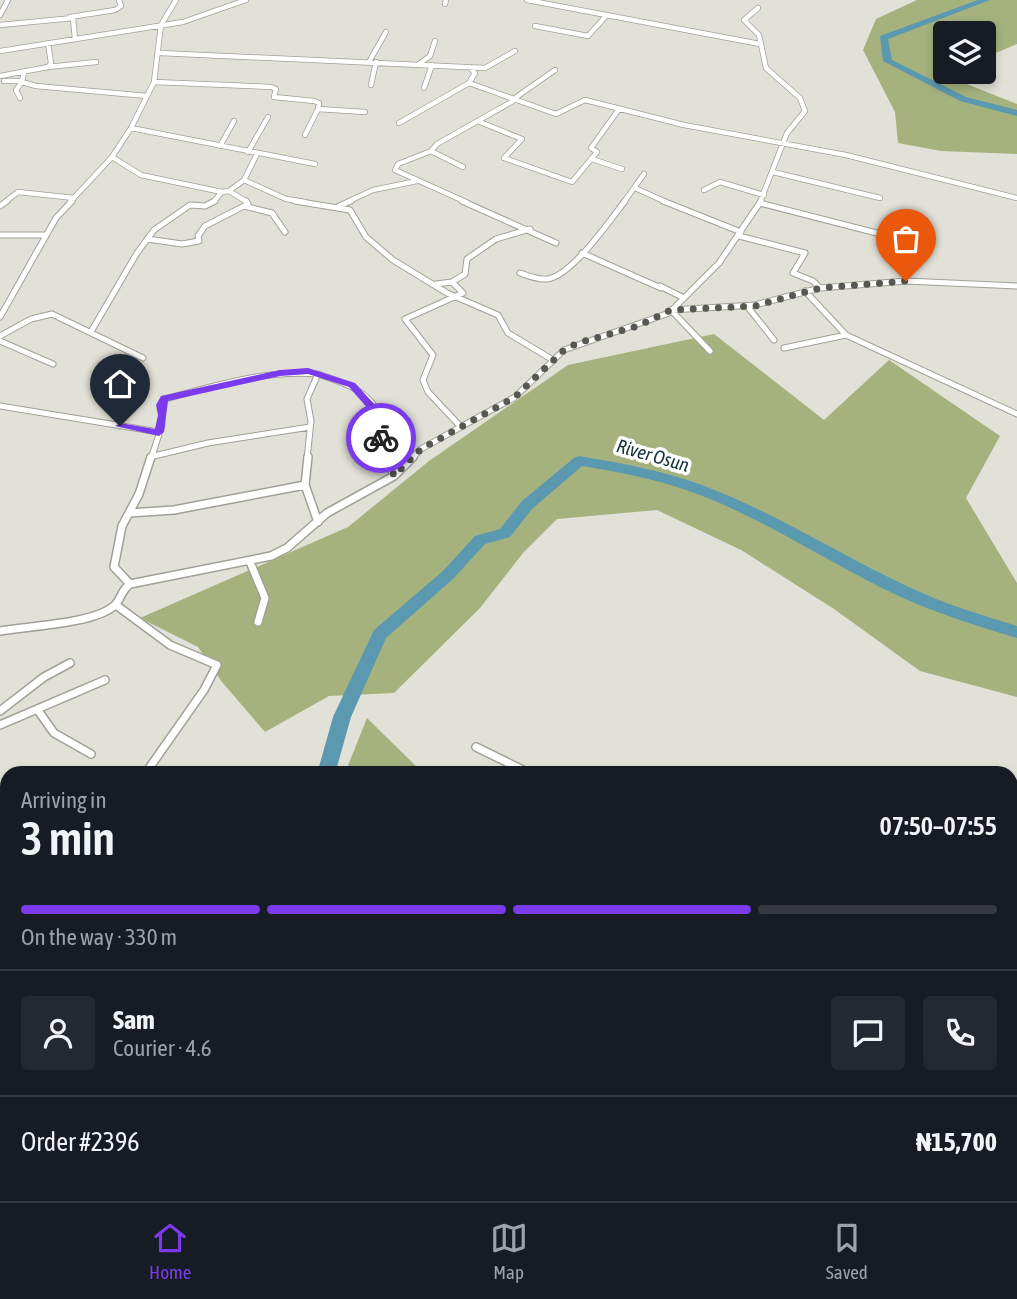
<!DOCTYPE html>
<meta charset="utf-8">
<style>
:root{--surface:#171b24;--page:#242831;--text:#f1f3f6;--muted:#9ea1a6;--line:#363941;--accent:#7c3aed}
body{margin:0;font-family:"Asap Condensed",sans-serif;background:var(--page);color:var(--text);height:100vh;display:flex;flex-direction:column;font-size:26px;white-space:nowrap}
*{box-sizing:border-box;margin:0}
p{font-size:23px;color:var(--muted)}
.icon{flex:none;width:38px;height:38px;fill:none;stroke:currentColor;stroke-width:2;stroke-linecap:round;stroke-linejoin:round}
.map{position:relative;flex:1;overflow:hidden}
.details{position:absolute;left:0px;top:766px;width:1018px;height:436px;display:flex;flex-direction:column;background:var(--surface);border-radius:21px 21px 0 0;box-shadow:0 4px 10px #0003}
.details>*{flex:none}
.tools{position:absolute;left:933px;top:21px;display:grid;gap:14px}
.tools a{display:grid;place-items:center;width:63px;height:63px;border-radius:7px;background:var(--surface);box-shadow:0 4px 10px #0003;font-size:35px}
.pin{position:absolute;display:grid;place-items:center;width:60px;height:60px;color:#fff;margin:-72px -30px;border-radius:50% 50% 50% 0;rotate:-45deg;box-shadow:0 0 7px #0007}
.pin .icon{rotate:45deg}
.courier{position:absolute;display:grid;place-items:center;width:70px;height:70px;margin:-35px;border:5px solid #7c3aed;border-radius:50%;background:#fff;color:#222;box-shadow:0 2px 9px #0007}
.head em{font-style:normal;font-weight:600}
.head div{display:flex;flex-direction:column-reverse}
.head{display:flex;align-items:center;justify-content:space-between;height:119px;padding:0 21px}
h1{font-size:46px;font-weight:600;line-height:52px}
.bar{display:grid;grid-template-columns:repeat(4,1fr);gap:10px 7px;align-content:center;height:84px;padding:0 21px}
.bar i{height:9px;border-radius:5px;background:var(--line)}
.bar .current{background:var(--accent)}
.bar p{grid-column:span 4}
.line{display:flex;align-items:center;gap:18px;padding:0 21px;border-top:2px solid var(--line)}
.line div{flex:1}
.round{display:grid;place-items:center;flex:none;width:74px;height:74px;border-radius:7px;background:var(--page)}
.tab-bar{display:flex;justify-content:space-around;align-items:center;height:98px;border-top:2px solid var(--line);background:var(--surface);font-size:19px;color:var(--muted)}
.tab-bar a{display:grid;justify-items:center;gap:4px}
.tab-bar .current{color:var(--accent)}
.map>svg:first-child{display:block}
</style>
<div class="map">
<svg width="1017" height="1201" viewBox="0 0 1017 1201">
<rect width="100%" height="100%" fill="#e2e1d7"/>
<path fill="#a5b27e" d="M 917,0 L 1017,0 L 1017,44 L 984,58 L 984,33 L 945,33 L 945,72 L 951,72 L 944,75 L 1017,104 L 1017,154 L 941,151 L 898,143 L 895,112 L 863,50 L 876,19 Z
M 714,334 L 824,420 L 889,360 L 1000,436 L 966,498 L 1017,583 L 1017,697 L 920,671 L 834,609 L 741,550 L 657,510 L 557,519 L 523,553 L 480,608 L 394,693 L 329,696 L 265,732 L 222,682 L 198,647 L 140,618 L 348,527 L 429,461 L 568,365 Z
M 367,718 L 423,773 L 345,773 Z
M 382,1195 L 542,1195 L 545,1201 L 381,1201 Z"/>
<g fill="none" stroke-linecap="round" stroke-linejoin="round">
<path fill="#5b99b0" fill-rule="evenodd" d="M 978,0 L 990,0 L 888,39 L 892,60 L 966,97 L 1017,110 L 1017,116 L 960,101 L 883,61 L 880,36 Z
M 579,456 C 620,463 660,470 699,484 C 773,511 840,555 911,588 C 945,604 981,615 1017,626 L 1017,638 C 977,626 939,614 901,597 C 829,564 762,516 686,490 C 651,478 618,472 582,466 L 532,509 L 510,537 L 485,544 L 453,579 L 386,638 L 351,717 L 335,774 L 317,774 L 333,717 L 374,630 L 443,571 L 475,536 L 500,529 L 522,501 L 574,458 Z
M 353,1195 L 375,1195 L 374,1201 L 352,1201 Z"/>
<g stroke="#a1a097" stroke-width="6">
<path id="street-far3" d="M 527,0 L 760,44
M 445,4 L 446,0
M 758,8 L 744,20 L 759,35 L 766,68 L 800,98 L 805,111 L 787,133 L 760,202
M 0,15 L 8,0
M 70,17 L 115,10 L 121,6 L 119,0
M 0,25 L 73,18 L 75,39
M 535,26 L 588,36 L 606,16
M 0,51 L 183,22 L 246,0
M 160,53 L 485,68 L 515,51
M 369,62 L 386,32
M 419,64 L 430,56 L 435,41
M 48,67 L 96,62
M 24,72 L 22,82 L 36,86 L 147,96
M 0,76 L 48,67 L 51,63 L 48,43
M 4,81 L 21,81
M 154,82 L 271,87 L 276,89 L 274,97 L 314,101 L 319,103 L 318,109 L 365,112
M 469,83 L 556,114 L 585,100 L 684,125 L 846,155 L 1017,198
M 371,85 L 376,62
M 424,88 L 432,65
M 20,98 L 16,90 L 22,82
M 515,98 L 555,70
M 480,122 L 522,139 L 504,158 L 572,182 L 597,152 L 591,148 L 619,109
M 399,123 L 469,83 L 475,73 L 469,67
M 131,128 L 315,164
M 305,135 L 318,109
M 220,146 L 234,121
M 431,151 L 398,164 L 395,170 L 466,202
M 248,152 L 268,117
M 112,157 L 141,175 L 222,192
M 592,159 L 622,169
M 463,167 L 431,151 L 437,144 L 513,101
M 773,172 L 880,198
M 244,180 L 257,154
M 635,188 L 666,202
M 704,190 L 720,182 L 764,195
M 229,191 L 247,202
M 5,202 L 18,192 L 74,198
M 70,202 L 112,157 L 131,128 L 154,82 L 161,25 L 176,0
M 213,202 L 222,192 L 229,191 L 244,180 L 286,199 L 305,202
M 347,202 L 373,190 L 417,181
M 624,202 L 644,174"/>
</g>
<g stroke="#a1a097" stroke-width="7">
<path id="street-far2" d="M 295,201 L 350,210 L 366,237 L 393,260 L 447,293 L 498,315 L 508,333 L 553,360
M 462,201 L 556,243
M 663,201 L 741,232
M 760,203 L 896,238
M 0,206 L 7,201
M 244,206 L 272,213 L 285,232
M 339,206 L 351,201
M 0,235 L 45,235
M 739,236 L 805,253 L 793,273 L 813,281 L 820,288
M 147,239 L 182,244 L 199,241 L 198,236 L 205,226 L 248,204 L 246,201
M 582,253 L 661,288
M 520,273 C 528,276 538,280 547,279 C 571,277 611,219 625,201
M 452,282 L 463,293 L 405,319 L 433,355 L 423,380 L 428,392 L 461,427
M 436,284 L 452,282 L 465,274 L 467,259 L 496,239 L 530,229
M 660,286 L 684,298
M 747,306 L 774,340
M 671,310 L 755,305 L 820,288 L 906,281 L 1017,286
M 671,310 L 710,351
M 0,317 L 56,218 L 72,201
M 92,330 L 137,253 L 154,230 L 190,205 L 205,206 L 215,201
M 846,335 L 1017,414
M 0,336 L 31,319 L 52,314 L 143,358
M 0,341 L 53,364
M 784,348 L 846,335 L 805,291
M 318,374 C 342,382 369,390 380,416 C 386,428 382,445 387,459
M 0,406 L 159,432
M 150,457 L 208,443 L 310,427
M 151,459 L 162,425 L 161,405 L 165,399 C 213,386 268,369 318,374 L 307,399 L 311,421 L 307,459
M 411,459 L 421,449 L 515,397 L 564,350 L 669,313 L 719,263 L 761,201"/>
</g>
<g stroke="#a1a097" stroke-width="10">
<path id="street-far1" d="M 308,457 L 305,485 L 318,522
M 387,457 L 394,476
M 129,513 L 174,510 L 305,485
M 250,562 L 265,598 L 258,622
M 130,584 L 114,567 L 122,526 L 139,494 L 151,457
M 116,605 L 170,645 L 217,665 L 204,690 L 145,774
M 0,631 C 28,626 93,624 114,606 C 121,600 121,590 130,584 L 271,556 L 287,548 L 327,513 L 394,476 L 413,457
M 37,709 L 54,733 L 91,754
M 0,711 L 44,677 L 70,663
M 0,725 L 105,680
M 476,747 L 531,774"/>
</g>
<g stroke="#a1a097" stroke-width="11">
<path id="street" d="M 0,812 L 7,815
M 0,841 L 7,830
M 0,959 L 7,961
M 1012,960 L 1017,947
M 1012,990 L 1017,993
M 1012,1119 L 1017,1122
M 600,1195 L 610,1201
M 884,1195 L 895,1201
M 923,1201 L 926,1195"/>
</g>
<use href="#street-far3" stroke="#fff" stroke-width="4.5"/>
<use href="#street-far2" stroke="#fff" stroke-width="5"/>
<use href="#street-far1" stroke="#fff" stroke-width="7"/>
<use href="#street" stroke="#fff" stroke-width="9"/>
</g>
<path fill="#7c3aed" d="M 308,368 L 355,383 L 386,417 L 385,441 L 378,441 L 376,418 L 349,387 L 308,374 L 280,376 L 168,401 L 164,432 L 159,436 L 115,426 L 120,423 L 155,429 L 158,415 L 156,405 L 161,396 L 280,370 Z"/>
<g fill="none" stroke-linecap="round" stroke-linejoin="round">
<path stroke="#585852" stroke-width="7" stroke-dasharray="0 12.6" d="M 381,438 L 394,476 L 421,449 L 515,397 L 564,350 L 578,343 L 638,326 L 671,310 L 755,306 L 820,288 L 906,281"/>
</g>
<g text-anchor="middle" stroke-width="7" stroke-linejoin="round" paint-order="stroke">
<g font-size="19" font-style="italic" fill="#14333d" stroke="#fff">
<text transform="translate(653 455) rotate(16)" y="7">River Osun</text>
</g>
</g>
</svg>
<div class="tools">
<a><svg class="icon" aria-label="layers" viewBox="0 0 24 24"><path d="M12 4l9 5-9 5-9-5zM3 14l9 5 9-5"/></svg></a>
</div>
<div class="pin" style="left:906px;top:281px;background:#ea580c"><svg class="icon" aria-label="bag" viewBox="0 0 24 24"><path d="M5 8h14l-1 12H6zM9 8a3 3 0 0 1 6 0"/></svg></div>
<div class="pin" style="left:120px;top:426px;background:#1f2937"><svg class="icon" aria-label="home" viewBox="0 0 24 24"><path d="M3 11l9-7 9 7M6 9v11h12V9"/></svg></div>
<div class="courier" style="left:381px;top:438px"><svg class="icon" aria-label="bike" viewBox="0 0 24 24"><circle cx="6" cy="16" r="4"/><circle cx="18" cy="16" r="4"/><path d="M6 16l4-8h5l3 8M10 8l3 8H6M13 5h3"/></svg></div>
<section class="details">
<div class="head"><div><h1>3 min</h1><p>Arriving in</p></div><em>07:50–07:55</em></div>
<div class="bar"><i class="current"></i><i class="current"></i><i class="current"></i><i></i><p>On the way · 330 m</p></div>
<div class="line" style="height:126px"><a class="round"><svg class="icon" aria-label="person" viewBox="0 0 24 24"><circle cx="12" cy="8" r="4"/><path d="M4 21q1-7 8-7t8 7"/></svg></a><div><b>Sam</b><p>Courier · 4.6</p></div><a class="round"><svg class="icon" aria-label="chat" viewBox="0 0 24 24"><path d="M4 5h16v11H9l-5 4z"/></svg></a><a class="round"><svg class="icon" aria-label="phone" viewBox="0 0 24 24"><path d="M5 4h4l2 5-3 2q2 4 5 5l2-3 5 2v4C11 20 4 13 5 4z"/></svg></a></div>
<div class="line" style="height:91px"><div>Order #2396</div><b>₦15,700</b></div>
</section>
</div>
<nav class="tab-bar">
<a class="current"><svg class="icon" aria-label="home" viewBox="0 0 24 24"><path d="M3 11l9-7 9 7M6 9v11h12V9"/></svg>Home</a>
<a><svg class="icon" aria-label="map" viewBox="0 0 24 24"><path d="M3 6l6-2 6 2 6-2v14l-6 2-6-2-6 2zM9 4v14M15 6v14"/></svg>Map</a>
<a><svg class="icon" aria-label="saved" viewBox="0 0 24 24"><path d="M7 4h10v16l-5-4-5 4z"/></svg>Saved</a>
</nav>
